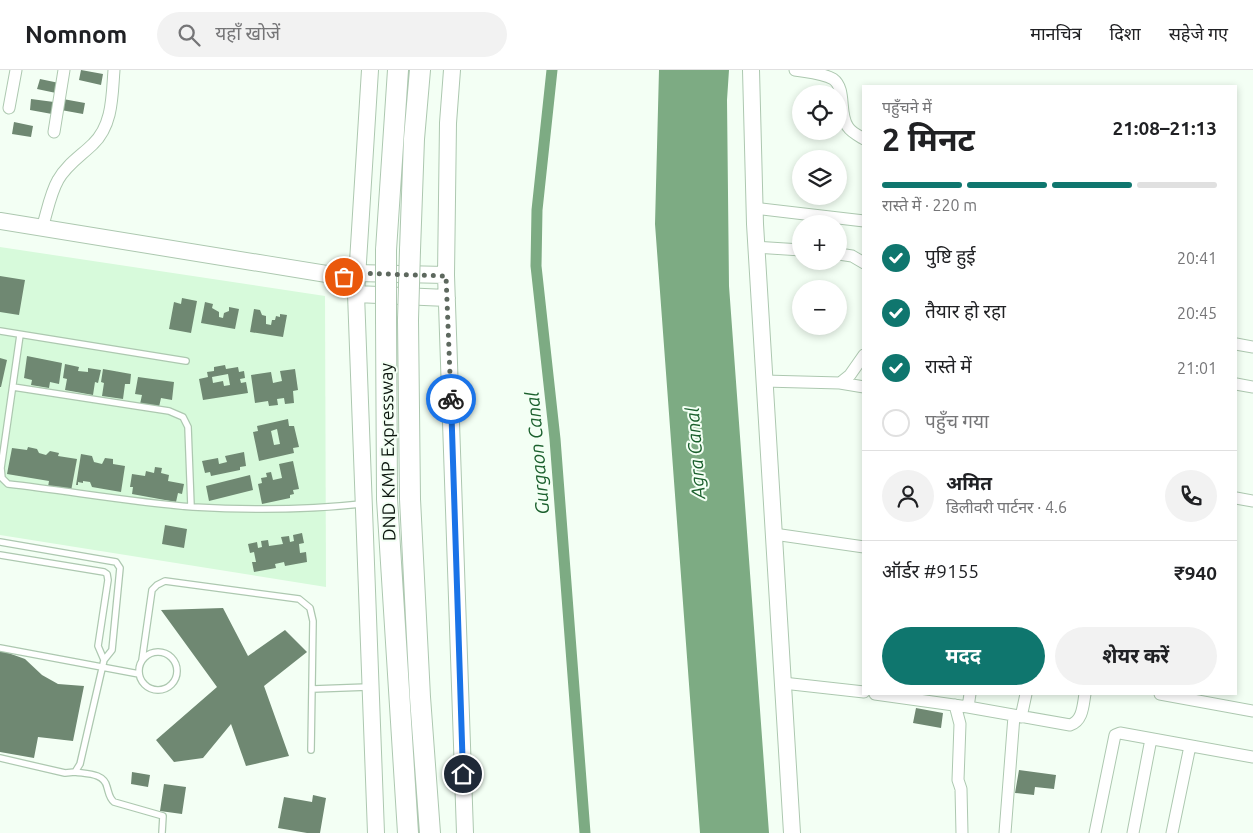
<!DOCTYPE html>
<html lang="hi">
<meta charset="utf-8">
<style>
:root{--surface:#fff;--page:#f2f2f2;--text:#202124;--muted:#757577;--line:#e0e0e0;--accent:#0f766e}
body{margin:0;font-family:Ubuntu,"Noto Sans Devanagari",sans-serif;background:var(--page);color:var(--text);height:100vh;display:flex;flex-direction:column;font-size:19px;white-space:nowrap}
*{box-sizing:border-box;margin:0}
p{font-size:16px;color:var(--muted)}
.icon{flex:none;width:28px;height:28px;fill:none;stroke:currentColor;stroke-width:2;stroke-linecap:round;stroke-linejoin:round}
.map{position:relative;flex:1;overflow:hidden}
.drawer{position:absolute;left:862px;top:15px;width:375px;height:610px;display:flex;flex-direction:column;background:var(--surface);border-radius:0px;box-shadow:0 2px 8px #0003}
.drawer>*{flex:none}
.tools{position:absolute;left:792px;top:15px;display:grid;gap:10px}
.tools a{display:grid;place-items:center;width:55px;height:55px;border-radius:50%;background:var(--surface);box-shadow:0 2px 8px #0003;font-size:25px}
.pin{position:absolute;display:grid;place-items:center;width:42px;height:42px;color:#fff;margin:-21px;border:2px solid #fff;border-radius:50%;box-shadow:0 1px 5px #0007}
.courier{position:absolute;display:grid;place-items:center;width:50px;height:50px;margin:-25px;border:4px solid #1a73e8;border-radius:50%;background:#fff;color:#222;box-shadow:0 1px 6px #0007}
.overview em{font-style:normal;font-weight:700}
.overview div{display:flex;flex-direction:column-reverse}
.overview{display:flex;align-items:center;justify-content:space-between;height:85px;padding:0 20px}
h1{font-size:32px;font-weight:700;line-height:38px}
.bar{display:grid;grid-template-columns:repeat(4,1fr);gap:8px 5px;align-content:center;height:60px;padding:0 20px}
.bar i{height:6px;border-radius:4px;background:var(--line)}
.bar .selected{background:var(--accent)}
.bar p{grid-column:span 4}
.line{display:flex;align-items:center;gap:12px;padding:0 20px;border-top:1px solid var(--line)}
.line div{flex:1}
.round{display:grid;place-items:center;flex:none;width:52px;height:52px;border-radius:26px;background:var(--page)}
ol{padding:0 20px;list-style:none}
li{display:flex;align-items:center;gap:15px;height:55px}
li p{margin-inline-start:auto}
li .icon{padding:5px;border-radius:50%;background:var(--accent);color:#fff;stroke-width:4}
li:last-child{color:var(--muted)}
li i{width:28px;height:28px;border:2px solid var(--line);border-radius:50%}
.primary-button{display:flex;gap:10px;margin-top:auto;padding:10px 20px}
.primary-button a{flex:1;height:58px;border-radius:30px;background:var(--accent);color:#fff;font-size:20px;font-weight:700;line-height:58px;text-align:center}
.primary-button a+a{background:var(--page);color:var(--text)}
header{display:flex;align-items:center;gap:30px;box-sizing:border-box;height:70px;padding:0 25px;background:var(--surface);border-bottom:1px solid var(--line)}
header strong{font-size:24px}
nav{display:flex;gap:28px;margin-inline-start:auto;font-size:18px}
.search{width:350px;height:45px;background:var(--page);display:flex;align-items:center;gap:12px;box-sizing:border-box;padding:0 18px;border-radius:28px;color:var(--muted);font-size:19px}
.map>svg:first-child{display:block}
</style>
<header>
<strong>Nomnom</strong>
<div class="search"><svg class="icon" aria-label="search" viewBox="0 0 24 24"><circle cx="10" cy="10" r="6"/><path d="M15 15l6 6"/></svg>यहाँ खोजें</div>
<nav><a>मानचित्र</a><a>दिशा</a><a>सहेजे गए</a></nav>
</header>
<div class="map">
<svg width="1253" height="763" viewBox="0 0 1253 763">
<rect width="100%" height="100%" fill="#f3fff4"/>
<path fill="#d7fadb" d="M 0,177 L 325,226 L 326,517 L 0,465 Z"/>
<path fill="#7dab83" d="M 659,0 L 729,0 L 727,30 L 729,216 L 769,763 L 700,763 L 655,154 Z"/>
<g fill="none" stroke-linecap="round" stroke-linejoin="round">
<path stroke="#7dab83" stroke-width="11" d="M 552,0 L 537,140 L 536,196 L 555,369 L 585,763"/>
</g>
<path fill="#6f8872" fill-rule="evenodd" d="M 81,0 L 103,4 L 101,15 L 79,10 Z
M 40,9 L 59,13 L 56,23 L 37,19 Z
M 31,29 L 54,32 L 52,44 L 30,40 Z
M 63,29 L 85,33 L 83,44 L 61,40 Z
M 14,52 L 33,56 L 31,67 L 12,64 Z
M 0,206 L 25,210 L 19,245 L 0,242 Z
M 182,228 L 197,231 L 191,263 L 169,259 L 174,232 L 181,234 Z
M 205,232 L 213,234 L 212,238 L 219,242 L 219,247 L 223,248 L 224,243 L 229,241 L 229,237 L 239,239 L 235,259 L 201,253 Z
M 254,239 L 260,240 L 262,245 L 266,246 L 266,254 L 271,255 L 272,250 L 275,250 L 276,246 L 280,247 L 280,244 L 287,245 L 283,267 L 250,262 Z
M 27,286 L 62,293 L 59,314 L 50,312 L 49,318 L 31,315 L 32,310 L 24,308 Z
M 0,288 L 7,290 L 1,317 L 0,317 Z
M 65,294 L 79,297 L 78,301 L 88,302 L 88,298 L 101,300 L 98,313 L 95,312 L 93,325 L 65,320 L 67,309 L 63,308 Z
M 225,295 L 226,299 L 238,297 L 239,302 L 244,301 L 245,308 L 240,309 L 241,313 L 246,312 L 248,323 L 203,330 L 199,309 L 208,307 L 207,302 L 214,301 L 214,297 ZM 228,304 L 230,315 L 224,316 L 223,311 L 213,313 L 212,307 Z
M 103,299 L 131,304 L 130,314 L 125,314 L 123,329 L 102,326 L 104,313 L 101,312 Z
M 295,299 L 298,320 L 293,321 L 294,333 L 285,334 L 284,328 L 277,329 L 278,335 L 269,336 L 268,331 L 255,333 L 251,305 L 271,302 L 273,313 L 282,311 L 280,301 Z
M 138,307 L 174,312 L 172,330 L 161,328 L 159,337 L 140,334 L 142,325 L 135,324 Z
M 288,349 L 289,356 L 294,356 L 299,377 L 293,378 L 294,383 L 259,391 L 253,362 L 258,361 L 257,356 ZM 277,359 L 280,374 L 274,375 L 271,361 Z
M 28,377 L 37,379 L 39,383 L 46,385 L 50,381 L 59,383 L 58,386 L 77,389 L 71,421 L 48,417 L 49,411 L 7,404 L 12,378 L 27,380 Z
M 244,382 L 246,396 L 240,397 L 240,400 L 211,406 L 210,402 L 205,403 L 202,391 L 218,388 L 219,394 L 227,392 L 225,386 Z
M 81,384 L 92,386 L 94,392 L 102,394 L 105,388 L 113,389 L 113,394 L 125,396 L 121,422 L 92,417 L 90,412 L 83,411 L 83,413 L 78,412 L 78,415 L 76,415 Z
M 293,391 L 299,419 L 293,420 L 294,424 L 290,425 L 290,428 L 262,434 L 258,414 L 262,413 L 261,408 L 267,407 L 266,403 L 271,402 L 273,410 L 282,408 L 279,394 Z
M 155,397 L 162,398 L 161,403 L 169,405 L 168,411 L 184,414 L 182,424 L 178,423 L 176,432 L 132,424 L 133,417 L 130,417 L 132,404 L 145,406 L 146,401 L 154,403 Z
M 250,405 L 253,420 L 209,431 L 206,416 Z
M 165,455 L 187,459 L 184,478 L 162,474 Z
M 302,463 L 304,473 L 299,474 L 300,483 L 306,482 L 307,492 L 285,496 L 284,492 L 275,494 L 276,498 L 254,502 L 252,492 L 256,492 L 254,482 L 250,483 L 248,474 L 257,472 L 258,478 L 262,477 L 261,471 L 268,470 L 269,476 L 283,474 L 281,467 L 289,466 L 290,472 L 294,471 L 293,465 Z
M 223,538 L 248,586 L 285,560 L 307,582 L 264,616 L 289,686 L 246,696 L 231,654 L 203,688 L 174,692 L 156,670 L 217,617 L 161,540 Z
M 0,580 L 25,589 L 42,605 L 58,614 L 84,616 L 73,671 L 38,667 L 34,688 L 0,682 Z
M 916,638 L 943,643 L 941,658 L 913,653 Z
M 1019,700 L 1056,705 L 1054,719 L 1035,717 L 1034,725 L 1015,723 Z
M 132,702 L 150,705 L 148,717 L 131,714 Z
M 164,714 L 186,717 L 182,744 L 160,741 Z
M 313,725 L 326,728 L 320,763 L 307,763 L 278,758 L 284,727 L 312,732 Z"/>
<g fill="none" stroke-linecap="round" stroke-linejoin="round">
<g stroke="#adc8b0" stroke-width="8">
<path id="lane" d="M 0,261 L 186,291
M 20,265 L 1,398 L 2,408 L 8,414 C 69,421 131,432 193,437 C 248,440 307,440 361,434
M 13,317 L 169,341 L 183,347 L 188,357 L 191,436
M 0,472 L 116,492 L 120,498 L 112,580 L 104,590 L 98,576 L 108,510 L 107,504 L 104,502 L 0,485
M 0,578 L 139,604
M139 601a19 19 0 1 1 38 0a19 19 0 1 1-38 0Z
M 142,590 L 152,520 L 157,515 L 165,511 L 299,529 L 310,538 L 313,551 L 311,680
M 313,619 L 368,617
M 0,688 L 65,703 L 75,702 L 80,694 L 104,590
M 75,702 C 87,704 104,703 107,717 C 109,723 109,728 114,732 L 163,746 L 162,763"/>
</g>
<g stroke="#adc8b0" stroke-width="13">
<path id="street" d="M 795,0 C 806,2 823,3 833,9 C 847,19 838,44 848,57 C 851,62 859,66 864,69
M 9,38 L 16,0
M 54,62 L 64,0
M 754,138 L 864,151
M 42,158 C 47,143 50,124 58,110 C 66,95 82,85 93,74 C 113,55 112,25 114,0
M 756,177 L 801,180
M 839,184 L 852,186 L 864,193
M 1236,274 L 1253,277
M 764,311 L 840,313 L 850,305 L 864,285
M 840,313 L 864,317
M 1236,314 L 1253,317
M 1236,428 L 1253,431
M 774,464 L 864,477
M 783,613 L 864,622
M 875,624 L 968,637 L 1070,655 C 1083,651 1083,635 1085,624
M 1160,624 L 1253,641
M 955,635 L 960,654 L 958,710 L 961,719 L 962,763
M 968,637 L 970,624
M 1021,647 L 1026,624
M 1005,763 L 1014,646
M 1095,763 L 1115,665 L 1120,663 L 1253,687
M 1133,763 L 1151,669
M 1172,763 L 1190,676"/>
</g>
<g stroke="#adc8b0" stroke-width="18">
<path id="secondary" d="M 370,0 L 356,224 L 376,763
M 452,0 L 448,53 L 446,205 L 465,763
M 751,0 L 755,154 L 792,763
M 0,151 L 345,207 L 356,203 L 446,205
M 350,215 L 356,224 L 447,228"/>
</g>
<g stroke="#adc8b0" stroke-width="22">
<path id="highway" d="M 386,180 L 398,0
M 410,180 L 414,69 L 420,0
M 386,249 L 387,429 L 408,763
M 408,250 L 410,429 L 420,627 L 430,763"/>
</g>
<use href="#lane" stroke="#fff" stroke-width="5.5"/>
<use href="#street" stroke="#fff" stroke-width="11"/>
<use href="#secondary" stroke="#fff" stroke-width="16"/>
<use href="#highway" stroke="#fff" stroke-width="20"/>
<g stroke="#adc8b0" stroke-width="22" stroke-linecap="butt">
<path id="highway-bridge" d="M 386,249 L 386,180
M 408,250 L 410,180"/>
</g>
<use href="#highway-bridge" stroke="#fff" stroke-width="20"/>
</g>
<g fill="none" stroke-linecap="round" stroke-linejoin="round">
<path stroke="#5d685e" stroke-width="5" stroke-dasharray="0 9" d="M 344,207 L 356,203 L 446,206 L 451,329"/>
<path stroke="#1a73e8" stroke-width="6" d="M 451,329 L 463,704"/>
</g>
<g text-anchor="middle" stroke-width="4" stroke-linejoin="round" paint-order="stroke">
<g font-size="18" fill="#0c160e" stroke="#f3fff4">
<text transform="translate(388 382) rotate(-91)" y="6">DND KMP Expressway</text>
</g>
<g font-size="19" font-style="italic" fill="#1b602d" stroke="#f3fff4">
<text transform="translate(537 383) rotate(-95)" y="7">Gurgaon Canal</text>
<text transform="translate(695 383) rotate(-94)" y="7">Agra Canal</text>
</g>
</g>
</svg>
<div class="tools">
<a><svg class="icon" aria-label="locate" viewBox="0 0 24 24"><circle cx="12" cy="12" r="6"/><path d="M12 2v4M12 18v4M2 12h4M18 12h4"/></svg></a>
<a><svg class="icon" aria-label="layers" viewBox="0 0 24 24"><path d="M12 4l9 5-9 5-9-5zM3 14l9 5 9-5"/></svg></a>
<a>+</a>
<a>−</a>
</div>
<div class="pin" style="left:344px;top:207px;background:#ea580c"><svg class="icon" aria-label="bag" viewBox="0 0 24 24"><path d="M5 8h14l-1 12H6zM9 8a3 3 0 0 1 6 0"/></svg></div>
<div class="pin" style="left:463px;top:704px;background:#1f2937"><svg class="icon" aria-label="home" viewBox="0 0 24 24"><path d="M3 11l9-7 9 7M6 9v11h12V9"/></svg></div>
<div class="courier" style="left:451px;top:329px"><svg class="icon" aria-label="bike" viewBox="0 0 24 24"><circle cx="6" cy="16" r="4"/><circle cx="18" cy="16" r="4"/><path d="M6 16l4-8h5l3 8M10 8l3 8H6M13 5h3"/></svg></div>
<section class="drawer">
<div class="overview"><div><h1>2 मिनट</h1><p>पहुँचने में</p></div><em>21:08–21:13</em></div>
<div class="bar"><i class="selected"></i><i class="selected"></i><i class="selected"></i><i></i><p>रास्ते में · 220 m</p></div>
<ol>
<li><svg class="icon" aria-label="check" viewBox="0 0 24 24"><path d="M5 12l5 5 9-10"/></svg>पुष्टि हुई<p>20:41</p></li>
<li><svg class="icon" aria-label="check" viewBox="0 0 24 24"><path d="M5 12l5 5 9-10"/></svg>तैयार हो रहा<p>20:45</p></li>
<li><svg class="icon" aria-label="check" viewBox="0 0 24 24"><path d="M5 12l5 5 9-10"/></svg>रास्ते में<p>21:01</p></li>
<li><i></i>पहुँच गया</li>
</ol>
<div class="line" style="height:90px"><a class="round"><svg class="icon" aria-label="person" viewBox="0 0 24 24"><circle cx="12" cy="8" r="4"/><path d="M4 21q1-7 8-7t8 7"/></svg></a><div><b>अमित</b><p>डिलीवरी पार्टनर · 4.6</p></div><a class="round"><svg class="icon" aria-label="phone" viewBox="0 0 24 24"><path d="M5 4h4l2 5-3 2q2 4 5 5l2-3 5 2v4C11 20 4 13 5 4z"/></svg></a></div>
<div class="line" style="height:65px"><div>ऑर्डर #9155</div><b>₹940</b></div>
<div class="primary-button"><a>मदद</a><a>शेयर करें</a></div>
</section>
</div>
